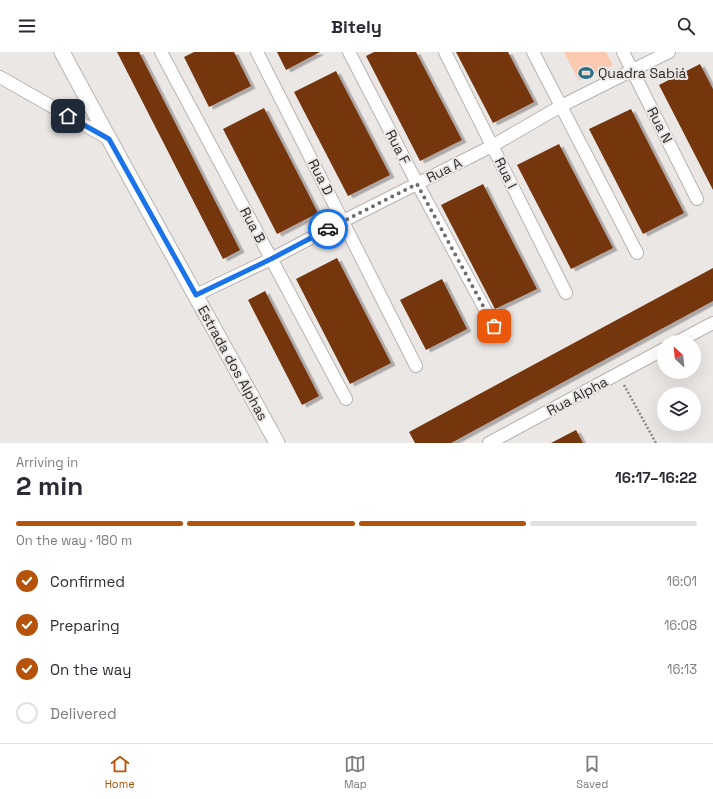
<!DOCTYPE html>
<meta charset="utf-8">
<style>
:root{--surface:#fff;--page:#f2f2f3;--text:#2b2b33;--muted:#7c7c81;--line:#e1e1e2;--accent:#b45309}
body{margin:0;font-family:"Space Grotesk",sans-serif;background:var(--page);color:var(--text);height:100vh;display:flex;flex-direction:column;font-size:15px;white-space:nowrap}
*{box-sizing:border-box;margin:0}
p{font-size:13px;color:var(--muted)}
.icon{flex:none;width:22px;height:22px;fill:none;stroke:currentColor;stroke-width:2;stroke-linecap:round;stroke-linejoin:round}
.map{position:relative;height:391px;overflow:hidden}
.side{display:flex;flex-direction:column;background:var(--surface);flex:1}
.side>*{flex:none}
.needle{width:26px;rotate:333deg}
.fabs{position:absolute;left:657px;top:283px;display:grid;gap:8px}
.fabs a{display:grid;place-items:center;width:44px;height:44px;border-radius:50%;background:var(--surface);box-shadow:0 4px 16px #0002;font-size:20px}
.pin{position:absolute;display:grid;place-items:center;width:34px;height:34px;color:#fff;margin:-17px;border-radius:8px;box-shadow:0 2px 6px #0006}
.courier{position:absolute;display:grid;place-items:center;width:40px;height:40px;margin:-20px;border:3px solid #1a73e8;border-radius:50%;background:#fff;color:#222;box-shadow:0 1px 5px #0007}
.headline em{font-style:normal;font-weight:700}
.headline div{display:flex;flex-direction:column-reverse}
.headline{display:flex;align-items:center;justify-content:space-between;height:68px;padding:0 16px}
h1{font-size:26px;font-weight:700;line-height:30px}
.bar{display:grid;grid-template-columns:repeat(4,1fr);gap:6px 4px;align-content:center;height:48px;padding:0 16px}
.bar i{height:5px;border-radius:3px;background:var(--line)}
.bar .on{background:var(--accent)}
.bar p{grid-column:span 4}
ol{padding:0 16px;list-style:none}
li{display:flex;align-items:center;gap:12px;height:44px}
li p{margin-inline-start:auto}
li .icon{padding:4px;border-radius:50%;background:var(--accent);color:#fff;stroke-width:4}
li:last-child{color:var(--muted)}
li i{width:22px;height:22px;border:2px solid var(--line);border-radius:50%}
header{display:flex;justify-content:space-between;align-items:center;height:52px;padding:0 16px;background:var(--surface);font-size:18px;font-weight:700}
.menu{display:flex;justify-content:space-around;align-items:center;height:56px;border-top:1px solid var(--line);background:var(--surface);font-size:11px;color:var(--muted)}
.menu a{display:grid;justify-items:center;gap:2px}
.menu .on{color:var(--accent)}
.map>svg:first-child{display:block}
</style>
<header><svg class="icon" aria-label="menu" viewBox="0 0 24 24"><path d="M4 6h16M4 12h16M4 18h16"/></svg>Bitely<svg class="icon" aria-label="search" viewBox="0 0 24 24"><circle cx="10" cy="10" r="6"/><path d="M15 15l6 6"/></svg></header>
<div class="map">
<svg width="713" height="391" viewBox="0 0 713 391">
<defs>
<filter id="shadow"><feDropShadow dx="4.5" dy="2.5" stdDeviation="0" flood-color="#0004"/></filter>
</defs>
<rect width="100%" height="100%" fill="#ebe7e5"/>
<path fill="#fac9b0" d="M 564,0 L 606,0 L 613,13 L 579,29 Z"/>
<path fill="#74360e" filter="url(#shadow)" d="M 117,0 L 139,0 L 240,198 L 223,207 Z
M 194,0 L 234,0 L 251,34 L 209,55 L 184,5 Z
M 277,0 L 320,0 L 286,18 Z
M 374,0 L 416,0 L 462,88 L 420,109 L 366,4 Z
M 456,0 L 508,0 L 534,50 L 493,71 Z
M 700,12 L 713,37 L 713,138 L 659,33 Z
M 336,19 L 390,123 L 348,144 L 294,40 Z
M 264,56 L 318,161 L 277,182 L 223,77 Z
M 631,57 L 684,161 L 643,182 L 589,77 Z
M 559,92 L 613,196 L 571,217 L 517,113 Z
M 483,132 L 537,237 L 495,257 L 441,153 Z
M 337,206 L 391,311 L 350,332 L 296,227 Z
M 713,216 L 713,249 L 451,391 L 415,391 L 409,380 Z
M 442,227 L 467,277 L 426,298 L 400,248 Z
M 265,239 L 319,344 L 302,353 L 248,248 Z
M 576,378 L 583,391 L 551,391 Z"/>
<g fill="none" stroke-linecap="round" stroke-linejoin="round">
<g stroke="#b7b3b1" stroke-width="14">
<path id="minor" d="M 161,0 L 346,347
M 257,0 L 416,314
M 349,0 L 417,131 L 494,274
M 445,0 L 566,241
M 533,0 L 637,201
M 623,0 L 697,147
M 0,25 L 109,87
M 196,243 L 271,207 L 343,169 L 492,94 L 561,54 L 669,0
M 677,290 L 713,271
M 489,391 L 664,297"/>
</g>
<g stroke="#b7b3b1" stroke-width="17">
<path id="tertiary" d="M 62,0 C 132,131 206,261 277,391"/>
</g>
<path stroke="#8a8786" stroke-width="2.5" stroke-dasharray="2 2" stroke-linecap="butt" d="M 624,333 L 656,391"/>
<use href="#minor" stroke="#fff" stroke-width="12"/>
<use href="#tertiary" stroke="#fff" stroke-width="15"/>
</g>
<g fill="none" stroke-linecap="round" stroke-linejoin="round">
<path stroke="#706d6c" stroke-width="4" stroke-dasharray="0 7.2" d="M 328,177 L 417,132 L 494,274"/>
<path stroke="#1a73e8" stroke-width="5" d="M 68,64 L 109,87 L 196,243 L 271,207 L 328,177"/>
</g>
<defs>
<g id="stadium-bare" transform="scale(1.2)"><path d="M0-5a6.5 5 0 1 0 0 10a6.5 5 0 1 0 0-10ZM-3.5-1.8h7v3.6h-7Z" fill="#306c84" stroke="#ebe7e5" stroke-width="2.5" paint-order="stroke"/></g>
</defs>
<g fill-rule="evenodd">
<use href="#stadium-bare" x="586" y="21"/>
</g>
<g text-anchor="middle" stroke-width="4" stroke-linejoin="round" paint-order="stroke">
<g font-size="14" fill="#2e2c2b" stroke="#ebe7e5" text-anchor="start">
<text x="598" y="26">Quadra Sabiá</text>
</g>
<g font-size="14" fill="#2e2c2b" stroke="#ebe7e5">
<text transform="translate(660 73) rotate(63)" y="5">Rua N</text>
<text transform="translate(398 95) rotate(63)" y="5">Rua F</text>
<text transform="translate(444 118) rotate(-27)" y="5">Rua A</text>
<text transform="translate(506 121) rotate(63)" y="5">Rua I</text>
<text transform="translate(321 125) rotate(63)" y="5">Rua D</text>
<text transform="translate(253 173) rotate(62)" y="5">Rua B</text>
<text transform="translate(233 311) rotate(61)" y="5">Estrada dos Alphas</text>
<text transform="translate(577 344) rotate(-28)" y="5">Rua Alpha</text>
</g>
</g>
</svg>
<div class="fabs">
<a><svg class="needle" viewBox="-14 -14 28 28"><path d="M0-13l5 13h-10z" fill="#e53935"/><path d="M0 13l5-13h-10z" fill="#7c7c81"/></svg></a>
<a><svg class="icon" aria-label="layers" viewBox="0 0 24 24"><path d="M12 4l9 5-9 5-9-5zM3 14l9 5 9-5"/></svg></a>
</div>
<div class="pin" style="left:494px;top:274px;background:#ea580c"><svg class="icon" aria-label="bag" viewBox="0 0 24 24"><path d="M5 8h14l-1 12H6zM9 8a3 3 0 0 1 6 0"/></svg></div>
<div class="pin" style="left:68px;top:64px;background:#1f2937"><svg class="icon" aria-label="home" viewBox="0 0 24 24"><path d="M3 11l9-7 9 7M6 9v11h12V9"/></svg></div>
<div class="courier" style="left:328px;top:177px"><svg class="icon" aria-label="car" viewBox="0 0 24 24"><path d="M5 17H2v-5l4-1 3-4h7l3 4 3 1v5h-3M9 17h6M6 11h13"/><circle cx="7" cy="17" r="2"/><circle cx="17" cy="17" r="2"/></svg></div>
</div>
<section class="side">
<div class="headline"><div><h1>2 min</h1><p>Arriving in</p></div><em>16:17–16:22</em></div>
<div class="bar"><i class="on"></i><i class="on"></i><i class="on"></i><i></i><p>On the way · 180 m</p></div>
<ol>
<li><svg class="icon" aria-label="check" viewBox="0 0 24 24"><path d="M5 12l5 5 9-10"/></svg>Confirmed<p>16:01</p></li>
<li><svg class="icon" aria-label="check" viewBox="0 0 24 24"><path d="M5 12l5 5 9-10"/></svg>Preparing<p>16:08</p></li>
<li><svg class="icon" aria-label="check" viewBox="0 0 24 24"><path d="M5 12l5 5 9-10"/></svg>On the way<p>16:13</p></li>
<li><i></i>Delivered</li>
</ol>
</section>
<nav class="menu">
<a class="on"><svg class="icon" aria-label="home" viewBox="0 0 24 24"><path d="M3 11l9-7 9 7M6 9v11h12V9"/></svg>Home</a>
<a><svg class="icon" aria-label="map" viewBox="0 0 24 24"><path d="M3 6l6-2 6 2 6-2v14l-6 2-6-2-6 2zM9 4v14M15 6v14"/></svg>Map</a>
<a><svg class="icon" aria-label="saved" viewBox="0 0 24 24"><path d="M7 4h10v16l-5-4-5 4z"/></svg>Saved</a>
</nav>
